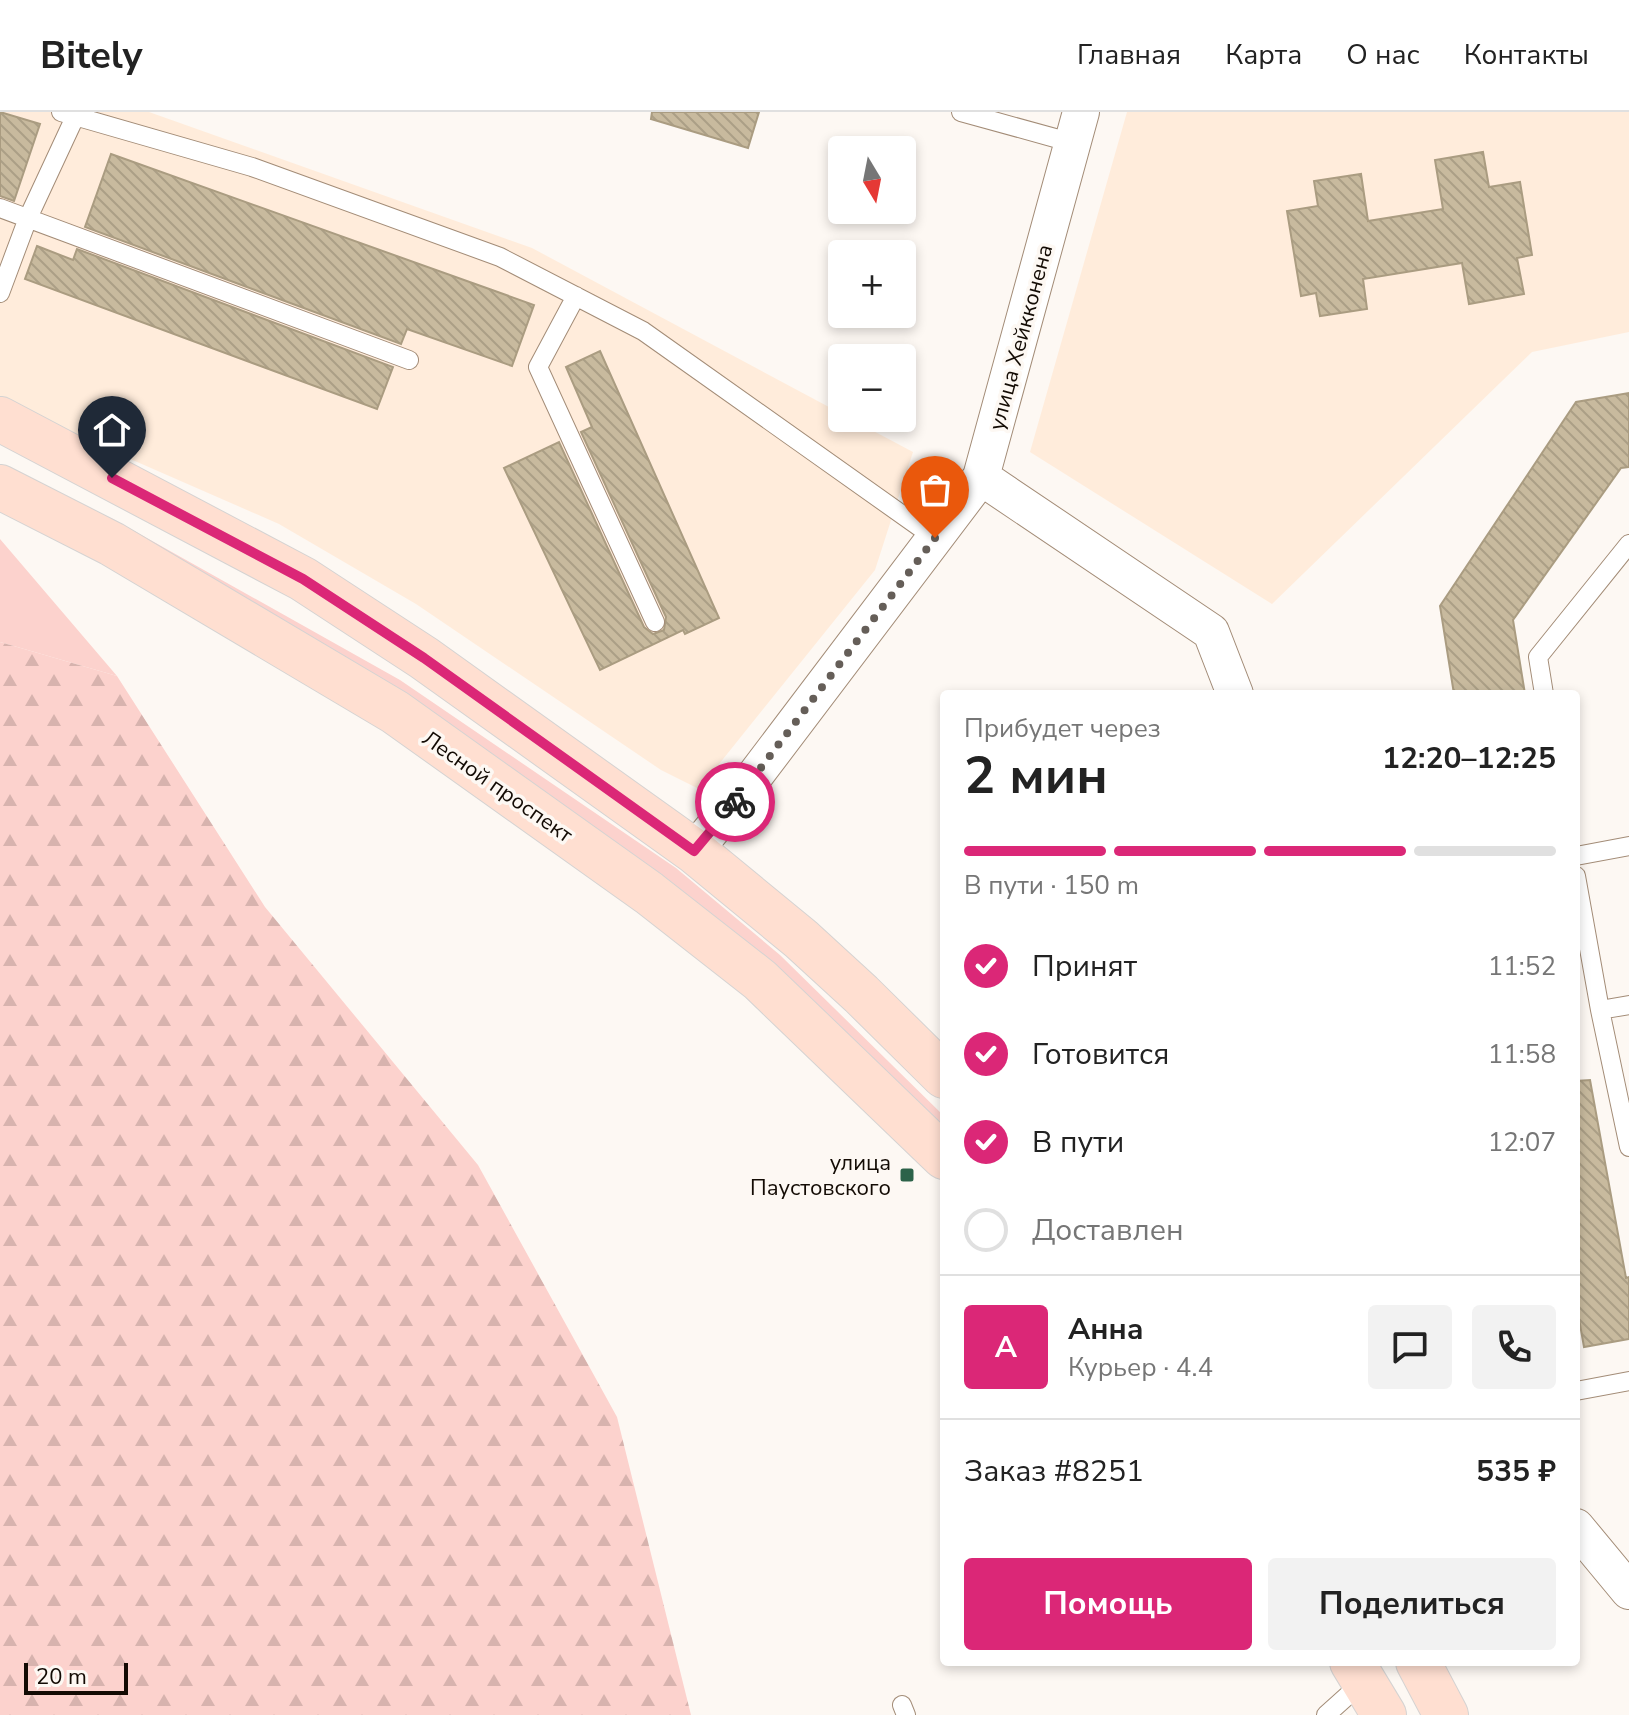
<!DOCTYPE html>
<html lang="ru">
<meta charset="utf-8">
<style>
:root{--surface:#fff;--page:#f2f2f2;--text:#222;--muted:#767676;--line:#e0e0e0;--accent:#db2777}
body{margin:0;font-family:"Nunito Sans",sans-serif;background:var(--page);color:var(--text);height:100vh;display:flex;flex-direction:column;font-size:30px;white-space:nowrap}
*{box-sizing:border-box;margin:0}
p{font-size:26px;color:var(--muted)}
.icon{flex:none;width:44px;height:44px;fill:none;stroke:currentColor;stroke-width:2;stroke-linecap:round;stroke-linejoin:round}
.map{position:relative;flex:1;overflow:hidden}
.details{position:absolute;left:940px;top:578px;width:640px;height:976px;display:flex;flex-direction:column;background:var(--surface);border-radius:8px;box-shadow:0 4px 12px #0003}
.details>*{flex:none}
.needle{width:52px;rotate:170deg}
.tools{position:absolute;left:828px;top:24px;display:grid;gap:16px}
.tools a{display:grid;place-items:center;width:88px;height:88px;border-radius:8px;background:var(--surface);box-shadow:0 4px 12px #0003;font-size:40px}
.scale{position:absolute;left:24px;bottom:20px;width:104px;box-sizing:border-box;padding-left:8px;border:4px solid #130b04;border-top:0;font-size:22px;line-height:28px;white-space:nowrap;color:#130b04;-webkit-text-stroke:6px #fdf8f3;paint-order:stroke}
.pin{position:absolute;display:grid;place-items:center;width:68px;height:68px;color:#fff;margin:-82px -34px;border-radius:50% 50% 50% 0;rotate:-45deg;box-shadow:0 0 8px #0007}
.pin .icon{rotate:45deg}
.courier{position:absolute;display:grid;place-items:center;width:80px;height:80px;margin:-40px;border:6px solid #db2777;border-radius:50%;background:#fff;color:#222;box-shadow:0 2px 10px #0007}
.overview em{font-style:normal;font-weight:700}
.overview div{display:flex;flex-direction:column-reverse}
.overview{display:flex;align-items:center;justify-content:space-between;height:136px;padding:0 24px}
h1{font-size:52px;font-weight:700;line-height:60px}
.bar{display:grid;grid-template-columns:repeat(4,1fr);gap:12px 8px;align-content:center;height:96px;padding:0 24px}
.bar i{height:10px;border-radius:6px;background:var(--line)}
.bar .on{background:var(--accent)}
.bar p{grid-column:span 4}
.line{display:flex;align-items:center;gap:20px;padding:0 24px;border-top:2px solid var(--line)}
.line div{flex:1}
.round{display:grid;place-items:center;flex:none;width:84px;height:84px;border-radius:8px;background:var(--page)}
ol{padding:0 24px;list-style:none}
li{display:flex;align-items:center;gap:24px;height:88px}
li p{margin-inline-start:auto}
li .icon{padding:8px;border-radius:50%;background:var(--accent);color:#fff;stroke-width:4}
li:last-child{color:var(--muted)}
li i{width:44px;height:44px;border:4px solid var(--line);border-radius:50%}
.action{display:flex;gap:16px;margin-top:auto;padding:16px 24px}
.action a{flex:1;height:92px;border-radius:8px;background:var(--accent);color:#fff;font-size:32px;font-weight:700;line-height:92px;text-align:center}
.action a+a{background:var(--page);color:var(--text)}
header{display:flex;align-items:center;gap:48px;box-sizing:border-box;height:112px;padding:0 40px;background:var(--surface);border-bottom:2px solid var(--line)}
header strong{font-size:38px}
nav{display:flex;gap:44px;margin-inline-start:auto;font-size:28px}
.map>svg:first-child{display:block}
</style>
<header>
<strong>Bitely</strong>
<nav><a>Главная</a><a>Карта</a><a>О нас</a><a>Контакты</a></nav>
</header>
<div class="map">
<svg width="1629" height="1603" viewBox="0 0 1629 1603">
<defs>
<pattern id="forest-firs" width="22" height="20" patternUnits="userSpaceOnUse" patternTransform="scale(2)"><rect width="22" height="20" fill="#fcd2cd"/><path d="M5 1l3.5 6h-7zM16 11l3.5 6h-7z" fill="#d7b3ae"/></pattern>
<pattern id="building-back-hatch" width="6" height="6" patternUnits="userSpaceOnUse" patternTransform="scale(2)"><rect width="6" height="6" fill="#c8ba9e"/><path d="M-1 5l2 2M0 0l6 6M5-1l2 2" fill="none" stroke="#ab9f86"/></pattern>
</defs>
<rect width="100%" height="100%" fill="#fdf8f3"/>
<path fill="#ffecdb" d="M 0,0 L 149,0 L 532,136 L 842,302 L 842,306 L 849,306 L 913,340 L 875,458 L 699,677 L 661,658 L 416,492 L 279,412 L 0,290 Z
M 1127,0 L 1629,0 L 1629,220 L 1532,240 L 1272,492 L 1030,340 Z"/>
<path fill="#fcd2cd" d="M 0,356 L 113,407 L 400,568 L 676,756 L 780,843 L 944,1004 L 944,1021 L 793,871 L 670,769 L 395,578 Z
M 0,427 L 117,564 L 0,530 Z"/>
<path fill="url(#forest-firs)" d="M 0,530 L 117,564 L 265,795 L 478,1053 L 617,1305 L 691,1603 L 0,1603 Z"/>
<path fill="url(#building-back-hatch)" stroke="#aa9c81" stroke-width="2" d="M 0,0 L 40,12 L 14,89 L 0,84 Z
M 652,0 L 759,0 L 748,36 L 651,7 Z
M 1483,40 L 1489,75 L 1520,70 L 1532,143 L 1517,146 L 1524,182 L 1469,192 L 1462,151 L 1363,167 L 1367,197 L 1320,204 L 1316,181 L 1301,184 L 1287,99 L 1318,94 L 1314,69 L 1361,62 L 1368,109 L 1443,97 L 1435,48 Z
M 111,42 L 534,193 L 512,254 L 407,217 L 401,232 L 85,115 Z
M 37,134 L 73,148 L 77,137 L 393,255 L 377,297 L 25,167 Z
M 600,239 L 719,506 L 685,522 L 683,518 L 600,558 L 504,356 L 559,330 L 644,515 L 653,522 L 664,518 L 666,505 L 581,320 L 592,315 L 566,255 Z
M 1629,281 L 1629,355 L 1621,356 L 1513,508 L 1525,582 L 1454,582 L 1440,494 L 1576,290 Z
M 1590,968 L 1626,1166 L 1629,1165 L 1629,1227 L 1584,1235 L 1576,1190 L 1576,969 Z"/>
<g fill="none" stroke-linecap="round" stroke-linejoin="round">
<g stroke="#a38c77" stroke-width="20">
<path id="service" d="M 61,0 L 252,55 L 500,145 L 643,219 L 935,426
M 961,0 L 1073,31
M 0,96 L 409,248
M 0,181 L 28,106 L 75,5
M 576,184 L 538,255 L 655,510
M 1544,582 L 1538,545 L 1629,432
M 1576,744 L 1629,734
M 1576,764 L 1600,898 L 1629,1035
M 1600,898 L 1629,893
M 1576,1279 L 1629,1269
M 902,1593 L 906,1603
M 1326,1603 L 1365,1568"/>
</g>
<g stroke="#a38c77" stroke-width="38">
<path id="minor" d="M 981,365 L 1211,520 L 1235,582
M 694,739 L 738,686 L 981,365 L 1081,0
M 1576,1415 L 1629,1479"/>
</g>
<g stroke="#d5d3d2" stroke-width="46">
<path id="primary" d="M 0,307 L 303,467 L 424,546 L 694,739 L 801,827 L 861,882 L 944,964
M 0,375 L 112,432 L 395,600 L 649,781 L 760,868 L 944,1045
M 1352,1550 L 1384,1603
M 1418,1550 L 1446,1603"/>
</g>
<use href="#service" stroke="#fff" stroke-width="18"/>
<use href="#minor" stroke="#fff" stroke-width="36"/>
<use href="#primary" stroke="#ffdfd1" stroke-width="44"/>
</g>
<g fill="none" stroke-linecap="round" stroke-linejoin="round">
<path stroke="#655e58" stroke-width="8" stroke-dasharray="0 14.4" d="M 735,690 L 935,426"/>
<path stroke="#db2777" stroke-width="10" d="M 112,366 L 303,467 L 424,546 L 694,739 L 735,690"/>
</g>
<rect fill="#2c6249" stroke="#fdf8f3" stroke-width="3" x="899" y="1055" width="16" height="16" rx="4"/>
<g text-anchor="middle" stroke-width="7" stroke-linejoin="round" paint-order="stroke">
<g font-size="22" fill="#130b04" stroke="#fdf8f3">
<text transform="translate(1020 225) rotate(-75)" y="8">улица Хейкконена</text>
<text transform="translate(498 674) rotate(35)" y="8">Лесной проспект</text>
</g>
<g font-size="22" fill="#130b04" stroke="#fdf8f3" text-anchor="end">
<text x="891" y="1058">улица<tspan x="891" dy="25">Паустовского</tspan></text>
</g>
</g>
</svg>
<div class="tools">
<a><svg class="needle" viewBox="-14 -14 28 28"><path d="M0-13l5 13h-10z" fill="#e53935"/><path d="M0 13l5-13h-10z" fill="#767676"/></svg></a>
<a>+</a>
<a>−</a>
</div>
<div class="scale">20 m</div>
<div class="pin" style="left:935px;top:426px;background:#ea580c"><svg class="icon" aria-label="bag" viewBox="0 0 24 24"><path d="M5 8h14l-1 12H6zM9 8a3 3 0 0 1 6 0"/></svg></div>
<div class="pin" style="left:112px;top:366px;background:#1f2937"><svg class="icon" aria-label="home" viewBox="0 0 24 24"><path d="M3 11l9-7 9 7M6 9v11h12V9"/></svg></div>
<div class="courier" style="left:735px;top:690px"><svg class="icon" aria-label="bike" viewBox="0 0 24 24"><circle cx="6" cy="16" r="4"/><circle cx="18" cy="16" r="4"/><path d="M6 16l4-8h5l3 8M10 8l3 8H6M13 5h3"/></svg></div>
<section class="details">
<div class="overview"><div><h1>2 мин</h1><p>Прибудет через</p></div><em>12:20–12:25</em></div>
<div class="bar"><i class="on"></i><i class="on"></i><i class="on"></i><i></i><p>В пути · 150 m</p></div>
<ol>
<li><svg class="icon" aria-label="check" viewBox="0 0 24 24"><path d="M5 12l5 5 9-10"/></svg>Принят<p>11:52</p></li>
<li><svg class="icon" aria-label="check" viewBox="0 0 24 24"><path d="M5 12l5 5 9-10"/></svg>Готовится<p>11:58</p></li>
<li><svg class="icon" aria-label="check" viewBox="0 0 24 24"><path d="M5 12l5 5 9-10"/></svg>В пути<p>12:07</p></li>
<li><i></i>Доставлен</li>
</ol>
<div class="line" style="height:144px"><b class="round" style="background:var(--accent);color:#fff">А</b><div><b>Анна</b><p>Курьер · 4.4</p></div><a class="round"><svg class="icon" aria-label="chat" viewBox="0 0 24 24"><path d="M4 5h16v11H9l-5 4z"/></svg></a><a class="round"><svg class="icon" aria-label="phone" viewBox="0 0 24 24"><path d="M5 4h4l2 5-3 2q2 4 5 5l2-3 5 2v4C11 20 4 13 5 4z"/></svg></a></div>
<div class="line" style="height:104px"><div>Заказ #8251</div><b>535 ₽</b></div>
<div class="action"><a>Помощь</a><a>Поделиться</a></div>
</section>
</div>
